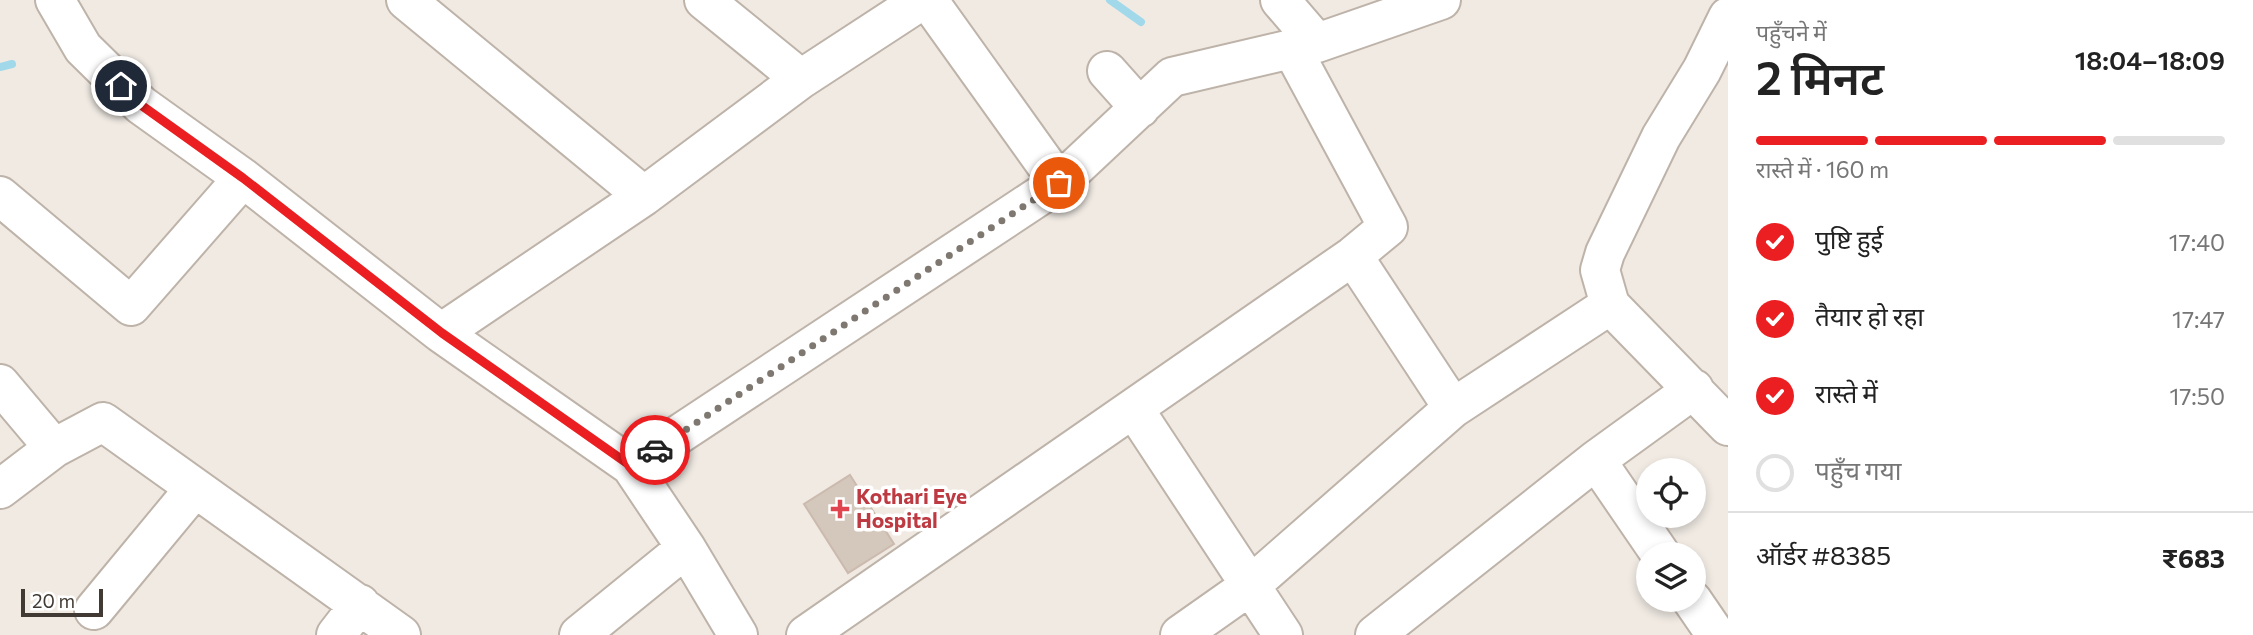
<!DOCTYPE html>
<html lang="hi">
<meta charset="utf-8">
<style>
:root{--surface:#fff;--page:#f6f6f6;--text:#222;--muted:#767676;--line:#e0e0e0;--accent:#eb1f22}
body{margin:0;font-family:Commissioner,"Noto Sans Devanagari",sans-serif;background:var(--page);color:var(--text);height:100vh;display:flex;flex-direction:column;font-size:26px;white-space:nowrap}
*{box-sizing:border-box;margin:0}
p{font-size:23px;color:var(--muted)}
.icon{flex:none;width:38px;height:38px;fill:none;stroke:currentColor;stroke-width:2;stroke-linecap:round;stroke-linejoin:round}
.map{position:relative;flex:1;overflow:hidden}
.details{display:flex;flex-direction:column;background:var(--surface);width:525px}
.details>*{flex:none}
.fabs{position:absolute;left:1636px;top:458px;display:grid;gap:14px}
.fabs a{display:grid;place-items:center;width:70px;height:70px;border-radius:50%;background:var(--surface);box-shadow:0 4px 10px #0003;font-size:35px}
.scale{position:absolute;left:21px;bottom:18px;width:82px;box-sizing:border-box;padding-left:7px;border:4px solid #413a34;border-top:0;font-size:19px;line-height:24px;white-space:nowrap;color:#413a34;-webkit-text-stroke:5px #fff;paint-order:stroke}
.pin{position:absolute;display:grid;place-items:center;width:60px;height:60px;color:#fff;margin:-30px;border:4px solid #fff;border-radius:50%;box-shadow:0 2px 7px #0007}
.courier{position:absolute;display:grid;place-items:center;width:70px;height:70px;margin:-35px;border:5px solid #eb1f22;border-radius:50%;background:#fff;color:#222;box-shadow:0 2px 9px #0007}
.summary em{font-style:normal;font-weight:600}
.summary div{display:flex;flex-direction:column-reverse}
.summary{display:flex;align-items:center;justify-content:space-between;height:119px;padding:0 28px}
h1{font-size:46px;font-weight:600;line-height:52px}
.bar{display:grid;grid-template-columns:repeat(4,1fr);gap:10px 7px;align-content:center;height:84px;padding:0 28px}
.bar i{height:9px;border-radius:5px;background:var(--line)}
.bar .current{background:var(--accent)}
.bar p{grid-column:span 4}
.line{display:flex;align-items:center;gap:18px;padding:0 28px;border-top:2px solid var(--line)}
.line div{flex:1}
ol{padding:0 28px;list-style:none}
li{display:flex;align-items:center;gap:21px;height:77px}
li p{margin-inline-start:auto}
li .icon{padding:7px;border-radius:50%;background:var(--accent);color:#fff;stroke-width:4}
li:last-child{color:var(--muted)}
li i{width:38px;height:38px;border:4px solid var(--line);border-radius:50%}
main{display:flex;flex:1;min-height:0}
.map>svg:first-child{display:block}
</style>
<main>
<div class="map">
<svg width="1728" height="635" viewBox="0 0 1728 635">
<rect width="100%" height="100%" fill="#f0eae3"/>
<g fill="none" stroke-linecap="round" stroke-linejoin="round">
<path stroke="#a2d9ea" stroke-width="8" d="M 1110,0 L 1141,22
M 0,67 L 12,64"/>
</g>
<path fill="#d4c7bc" stroke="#cbbaad" stroke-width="2" d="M 850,475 L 894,544 L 848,573 L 804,504 Z"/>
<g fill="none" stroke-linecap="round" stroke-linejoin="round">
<g stroke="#beb3a9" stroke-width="42">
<path id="minor" d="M 55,0 L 83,48 L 141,105 L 243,178 L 441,333 L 631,466 L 686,548 L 738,635
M 406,0 L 644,196
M 704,0 L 801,79
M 928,0 L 1059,183
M 1280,0 L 1317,43
M 1107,71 L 1140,108
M 0,196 L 131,306 L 243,178
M 1353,256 L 1453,408
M 1610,305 L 1600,270 L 1605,253 L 1661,137 L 1702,70 L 1728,17
M 441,333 L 644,196 L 801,79 L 922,0
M 0,384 L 54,448
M 1134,409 L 1283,635
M 1596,460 L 1661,555
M 631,466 L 1059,183 L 1172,77 L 1317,43 L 1441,0
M 0,489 L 54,448 L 103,422 L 401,635
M 1692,600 L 1716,635
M 94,610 L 195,488
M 336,635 L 360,604
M 579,635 L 686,548
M 806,635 L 1353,256 L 1388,227 L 1292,49
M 1180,635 L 1251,585 L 1453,408 L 1610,305 L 1728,426
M 1375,635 L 1596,460 L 1694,389"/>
</g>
<use href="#minor" stroke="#fff" stroke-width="38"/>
</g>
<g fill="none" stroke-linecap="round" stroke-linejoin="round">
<path stroke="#7e7871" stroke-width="7" stroke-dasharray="0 12.6" d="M 655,450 L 1059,183"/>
<path stroke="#eb1f22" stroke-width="9" d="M 121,86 L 141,105 L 243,178 L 442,333 L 631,466 L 655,450"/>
</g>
<path fill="#e0444e" stroke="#fff" stroke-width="2.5" d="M836.5 498.5h7v7h7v7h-7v7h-7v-7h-7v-7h7z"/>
<g text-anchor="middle" stroke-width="7" stroke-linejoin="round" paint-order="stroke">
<g font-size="21" font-weight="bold" fill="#be3a42" stroke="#fff" text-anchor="start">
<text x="856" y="504">Kothari Eye<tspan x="856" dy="24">Hospital</tspan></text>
</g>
</g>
</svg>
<div class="fabs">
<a><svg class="icon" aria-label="locate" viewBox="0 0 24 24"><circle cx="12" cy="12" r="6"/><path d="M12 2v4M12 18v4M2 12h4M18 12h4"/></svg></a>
<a><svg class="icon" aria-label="layers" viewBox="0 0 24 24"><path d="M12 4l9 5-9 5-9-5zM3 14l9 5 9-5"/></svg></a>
</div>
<div class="scale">20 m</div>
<div class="pin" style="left:1059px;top:183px;background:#ea580c"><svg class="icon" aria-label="bag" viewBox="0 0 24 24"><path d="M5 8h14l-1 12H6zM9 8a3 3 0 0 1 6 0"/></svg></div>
<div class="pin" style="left:121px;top:86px;background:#1f2937"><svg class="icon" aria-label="home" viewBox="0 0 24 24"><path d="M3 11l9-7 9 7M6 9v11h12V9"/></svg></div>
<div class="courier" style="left:655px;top:450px"><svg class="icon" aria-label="car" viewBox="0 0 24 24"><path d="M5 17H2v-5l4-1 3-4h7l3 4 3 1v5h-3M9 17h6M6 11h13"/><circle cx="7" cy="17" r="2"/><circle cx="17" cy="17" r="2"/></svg></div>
</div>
<section class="details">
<div class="summary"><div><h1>2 मिनट</h1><p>पहुँचने में</p></div><em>18:04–18:09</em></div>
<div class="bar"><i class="current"></i><i class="current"></i><i class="current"></i><i></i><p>रास्ते में · 160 m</p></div>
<ol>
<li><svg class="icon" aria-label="check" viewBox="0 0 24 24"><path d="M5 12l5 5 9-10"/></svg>पुष्टि हुई<p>17:40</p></li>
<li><svg class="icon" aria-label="check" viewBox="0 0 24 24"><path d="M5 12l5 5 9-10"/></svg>तैयार हो रहा<p>17:47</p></li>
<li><svg class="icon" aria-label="check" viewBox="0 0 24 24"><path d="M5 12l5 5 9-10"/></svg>रास्ते में<p>17:50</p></li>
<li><i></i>पहुँच गया</li>
</ol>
<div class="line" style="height:91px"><div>ऑर्डर #8385</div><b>₹683</b></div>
</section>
</main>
